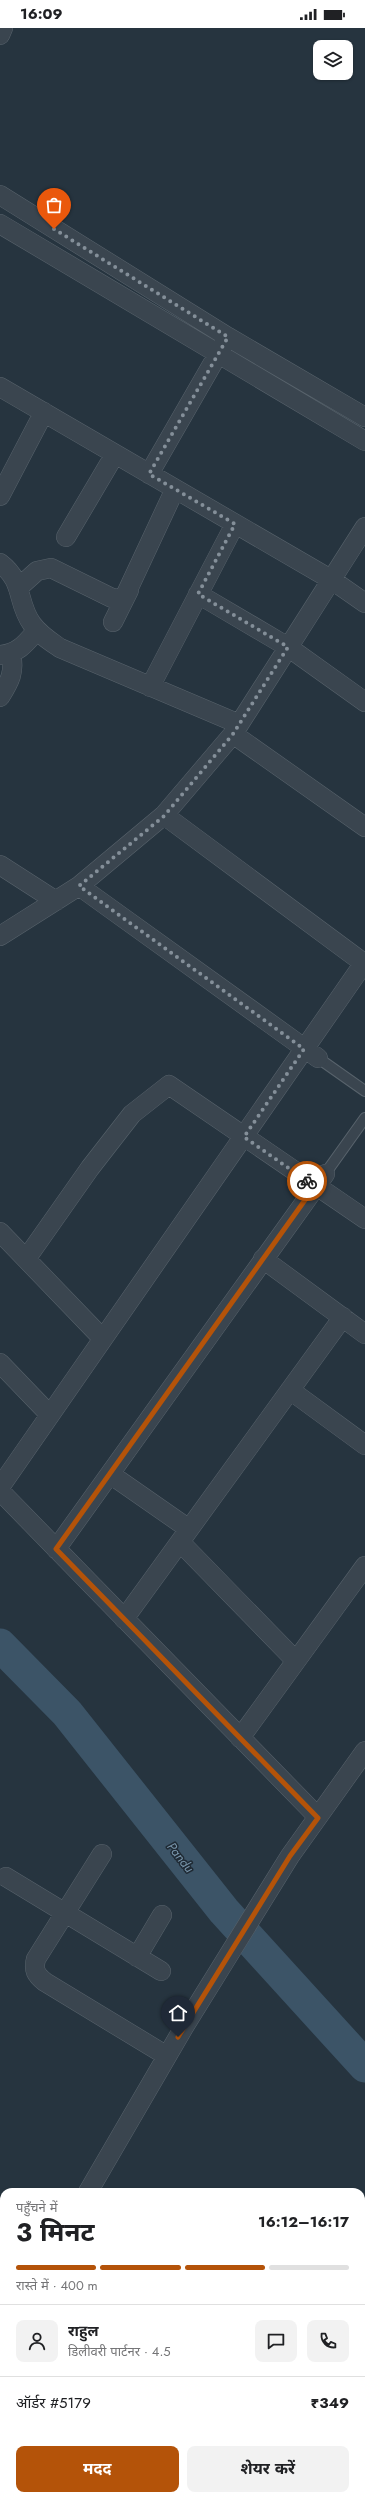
<!DOCTYPE html>
<html lang="hi">
<meta charset="utf-8">
<style>
:root{--surface:#fff;--page:#f2f2f2;--text:#202124;--muted:#757577;--line:#e0e0e0;--accent:#b45309}
body{margin:0;font-family:Jost,"Noto Sans Devanagari",sans-serif;background:var(--page);color:var(--text);height:100vh;display:flex;flex-direction:column;font-size:15px;white-space:nowrap}
*{box-sizing:border-box;margin:0}
p{font-size:13px;color:var(--muted)}
.icon{flex:none;width:22px;height:22px;fill:none;stroke:currentColor;stroke-width:2;stroke-linecap:round;stroke-linejoin:round}
.map{position:relative;flex:1;overflow:hidden}
.side{position:absolute;left:0px;top:2160px;width:365px;height:312px;display:flex;flex-direction:column;background:var(--surface);border-radius:12px 12px 0 0;box-shadow:0 1px 3px #0004}
.side>*{flex:none}
.controls{position:absolute;left:313px;top:12px;display:grid;gap:8px}
.controls a{display:grid;place-items:center;width:40px;height:40px;border-radius:8px;background:var(--surface);box-shadow:0 1px 3px #0004;font-size:20px}
.pin{position:absolute;display:grid;place-items:center;width:34px;height:34px;color:#fff;margin:-41px -17px;border-radius:50% 50% 50% 0;rotate:-45deg;box-shadow:0 0 4px #0007}
.pin .icon{rotate:45deg}
.courier{position:absolute;display:grid;place-items:center;width:40px;height:40px;margin:-20px;border:3px solid #b45309;border-radius:50%;background:#fff;color:#222;box-shadow:0 1px 5px #0007}
.summary em{font-style:normal;font-weight:700}
.summary div{display:flex;flex-direction:column-reverse}
.summary{display:flex;align-items:center;justify-content:space-between;height:68px;padding:0 16px}
h1{font-size:26px;font-weight:700;line-height:30px}
.bar{display:grid;grid-template-columns:repeat(4,1fr);gap:6px 4px;align-content:center;height:48px;padding:0 16px}
.bar i{height:5px;border-radius:3px;background:var(--line)}
.bar .on{background:var(--accent)}
.bar p{grid-column:span 4}
.line{display:flex;align-items:center;gap:10px;padding:0 16px;border-top:1px solid var(--line)}
.line div{flex:1}
.round{display:grid;place-items:center;flex:none;width:42px;height:42px;border-radius:8px;background:var(--page)}
.action{display:flex;gap:8px;margin-top:auto;padding:8px 16px}
.action a{flex:1;height:46px;border-radius:8px;background:var(--accent);color:#fff;font-size:16px;font-weight:700;line-height:46px;text-align:center}
.action a+a{background:var(--page);color:var(--text)}
.status{display:flex;justify-content:space-between;align-items:center;height:28px;padding:0 20px;background:var(--surface);direction:ltr}
.status svg{height:11px;fill:currentColor}
.map>svg:first-child{display:block}
</style>
<div class="status"><b>16:09</b><svg viewBox="0 0 49 12"><path d="M0 12V9h3v3zM5 12V6h3v6zM10 12V3h3v9zM15 12V0h3v12zM26 1h20v11H26zM47 4h2v5h-2z"/></svg></div>
<div class="map">
<svg width="365" height="2472" viewBox="0 0 365 2472">
<rect width="100%" height="100%" fill="#26343f"/>
<g fill="none" stroke-linecap="round" stroke-linejoin="round">
<path stroke="#3c5467" stroke-width="33" d="M 0,1617 L 67,1685 L 224,1883 L 365,2038"/>
<g stroke="#58636c" stroke-width="12">
<path id="service" d="M 318,1030 L 365,1063
M 325,1146 L 365,1090
M 105,2472 L 108,2468"/>
</g>
<g stroke="#58636c" stroke-width="20">
<path id="minor" d="M 0,7 L 3,0
M 0,167 L 228,309 L 365,389
M 0,196 L 365,413
M 0,359 L 332,552 L 365,575
M 149,446 L 225,314
M 0,468 L 44,384
M 66,509 L 115,426
M 0,535 C 25,554 16,574 32,596 C 40,607 50,613 60,620 L 239,696
M 18,560 L 37,543 L 51,540 L 112,570 L 119,571 L 125,568 L 175,461
M 198,566 L 288,619 L 365,674
M 113,594 L 129,562
M 0,627 C 18,626 26,615 37,602
M 150,659 L 235,496
M 0,669 C 10,653 15,644 11,626
M 233,706 L 365,799
M 164,787 L 365,936
M 0,837 L 56,873
M 79,858 L 318,1030
M 0,908 L 79,858 L 164,787 L 233,706 L 365,499
M 0,1204 L 103,1311
M 26,1231 L 90,1140 L 132,1086 L 169,1057 L 365,1191
M 263,1231 L 365,1306
M 0,1335 L 50,1387
M 290,1362 L 365,1417
M 110,1446 L 189,1501
M 0,1459 L 364,935
M 0,1463 L 318,1789
M 180,1514 L 296,1633
M 56,1521 L 325,1146
M 124,1591 L 343,1289
M 240,1710 L 365,1538
M 102,1826 L 36,1931 C 33,1942 36,1947 45,1954 L 167,2028
M 6,1849 L 161,1943
M 137,1929 L 162,1887
M 88,2164 L 184,1999 L 290,1828 L 365,1723
M 275,2472 L 278,2468"/>
</g>
<g stroke="#58636c" stroke-width="24">
<path id="tertiary" d="M 0,2304 L 4,2307
M 328,2468 L 337,2472"/>
</g>
<use href="#service" stroke="#3a454f" stroke-width="10"/>
<use href="#minor" stroke="#3a454f" stroke-width="19"/>
<use href="#tertiary" stroke="#3a454f" stroke-width="22"/>
</g>
<g fill="none" stroke-linecap="round" stroke-linejoin="round">
<path stroke="#848f99" stroke-width="4" stroke-dasharray="0 7.2" d="M 54,201 L 228,309 L 149,446 L 235,496 L 198,566 L 288,619 L 233,706 L 164,788 L 79,858 L 304,1021 L 244,1109 L 307,1153"/>
<path stroke="#b45309" stroke-width="5" d="M 178,2009 L 290,1828 L 318,1790 L 56,1521 L 315,1158 L 307,1153"/>
</g>
<g text-anchor="middle" stroke-width="3" stroke-linejoin="round" paint-order="stroke">
<g font-size="13" font-style="italic" fill="#7895ab" stroke="#1f2a34">
<text transform="translate(181 1829) rotate(52)" y="5">Pandu</text>
</g>
</g>
</svg>
<div class="controls">
<a><svg class="icon" aria-label="layers" viewBox="0 0 24 24"><path d="M12 4l9 5-9 5-9-5zM3 14l9 5 9-5"/></svg></a>
</div>
<div class="pin" style="left:54px;top:201px;background:#ea580c"><svg class="icon" aria-label="bag" viewBox="0 0 24 24"><path d="M5 8h14l-1 12H6zM9 8a3 3 0 0 1 6 0"/></svg></div>
<div class="pin" style="left:178px;top:2009px;background:#1f2937"><svg class="icon" aria-label="home" viewBox="0 0 24 24"><path d="M3 11l9-7 9 7M6 9v11h12V9"/></svg></div>
<div class="courier" style="left:307px;top:1153px"><svg class="icon" aria-label="bike" viewBox="0 0 24 24"><circle cx="6" cy="16" r="4"/><circle cx="18" cy="16" r="4"/><path d="M6 16l4-8h5l3 8M10 8l3 8H6M13 5h3"/></svg></div>
<section class="side">
<div class="summary"><div><h1>3 मिनट</h1><p>पहुँचने में</p></div><em>16:12–16:17</em></div>
<div class="bar"><i class="on"></i><i class="on"></i><i class="on"></i><i></i><p>रास्ते में · 400 m</p></div>
<div class="line" style="height:72px"><a class="round"><svg class="icon" aria-label="person" viewBox="0 0 24 24"><circle cx="12" cy="8" r="4"/><path d="M4 21q1-7 8-7t8 7"/></svg></a><div><b>राहुल</b><p>डिलीवरी पार्टनर · 4.5</p></div><a class="round"><svg class="icon" aria-label="chat" viewBox="0 0 24 24"><path d="M4 5h16v11H9l-5 4z"/></svg></a><a class="round"><svg class="icon" aria-label="phone" viewBox="0 0 24 24"><path d="M5 4h4l2 5-3 2q2 4 5 5l2-3 5 2v4C11 20 4 13 5 4z"/></svg></a></div>
<div class="line" style="height:52px"><div>ऑर्डर #5179</div><b>₹349</b></div>
<div class="action"><a>मदद</a><a>शेयर करें</a></div>
</section>
</div>
